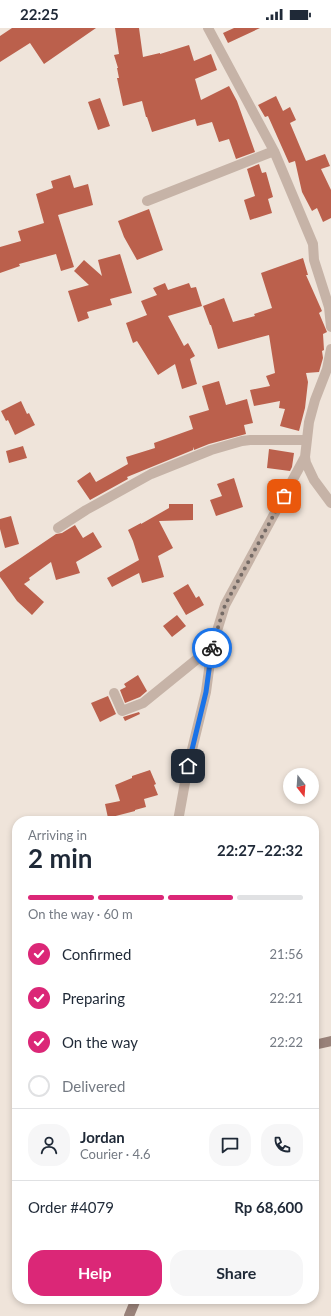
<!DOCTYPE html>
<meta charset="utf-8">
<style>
:root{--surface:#fff;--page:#f6f6f7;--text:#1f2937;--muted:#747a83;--line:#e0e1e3;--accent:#db2777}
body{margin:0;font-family:Lato,sans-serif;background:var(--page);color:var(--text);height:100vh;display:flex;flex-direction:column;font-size:15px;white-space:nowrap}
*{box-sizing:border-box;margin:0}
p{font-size:13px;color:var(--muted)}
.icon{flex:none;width:22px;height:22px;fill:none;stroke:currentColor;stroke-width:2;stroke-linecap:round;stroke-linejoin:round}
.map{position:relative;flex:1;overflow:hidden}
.details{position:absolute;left:12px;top:788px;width:307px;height:488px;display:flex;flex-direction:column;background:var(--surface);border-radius:16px;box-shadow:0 2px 6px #0003}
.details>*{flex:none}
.needle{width:26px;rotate:163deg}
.controls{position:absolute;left:283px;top:740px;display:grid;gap:8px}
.controls a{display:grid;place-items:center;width:36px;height:36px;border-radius:50%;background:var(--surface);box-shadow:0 2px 6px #0003;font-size:20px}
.pin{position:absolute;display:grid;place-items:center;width:34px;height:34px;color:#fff;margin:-17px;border-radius:8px;box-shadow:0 2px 6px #0006}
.courier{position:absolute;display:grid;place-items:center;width:40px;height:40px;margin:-20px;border:3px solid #1a73e8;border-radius:50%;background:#fff;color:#222;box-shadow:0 1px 5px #0007}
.head em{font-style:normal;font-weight:700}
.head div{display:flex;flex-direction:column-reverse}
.head{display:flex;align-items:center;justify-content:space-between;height:68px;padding:0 16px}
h1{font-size:26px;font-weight:700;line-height:30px}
.bar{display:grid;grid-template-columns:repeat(4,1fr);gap:6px 4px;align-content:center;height:48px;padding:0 16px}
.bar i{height:5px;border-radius:3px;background:var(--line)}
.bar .selected{background:var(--accent)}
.bar p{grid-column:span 4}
.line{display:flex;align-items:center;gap:10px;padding:0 16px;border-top:1px solid var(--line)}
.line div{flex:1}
.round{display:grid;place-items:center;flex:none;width:42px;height:42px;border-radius:16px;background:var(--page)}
ol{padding:0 16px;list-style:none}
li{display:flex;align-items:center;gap:12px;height:44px}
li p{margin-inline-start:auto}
li .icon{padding:4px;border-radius:50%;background:var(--accent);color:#fff;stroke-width:4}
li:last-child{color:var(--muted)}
li i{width:22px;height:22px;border:2px solid var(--line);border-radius:50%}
.cta{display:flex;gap:8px;margin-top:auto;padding:8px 16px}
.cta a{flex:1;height:46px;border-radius:16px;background:var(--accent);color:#fff;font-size:16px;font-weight:700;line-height:46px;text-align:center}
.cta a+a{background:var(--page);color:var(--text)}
.status{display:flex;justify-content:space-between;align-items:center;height:28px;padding:0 20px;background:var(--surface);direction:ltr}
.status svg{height:11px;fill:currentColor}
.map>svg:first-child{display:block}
</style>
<div class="status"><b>22:25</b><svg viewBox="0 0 49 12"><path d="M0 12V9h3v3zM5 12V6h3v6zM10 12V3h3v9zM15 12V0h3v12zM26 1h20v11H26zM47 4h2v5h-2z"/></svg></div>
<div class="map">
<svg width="331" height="1288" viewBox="0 0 331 1288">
<rect width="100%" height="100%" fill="#efe4da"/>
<path fill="#bb604c" d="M 12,0 L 96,0 L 44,36 L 30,15 L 0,34 L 0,8 Z
M 115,0 L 139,0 L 143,29 L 160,25 L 160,26 L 189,17 L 194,33 L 211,26 L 217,42 L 195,51 L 201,72 L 229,58 L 237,73 L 255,124 L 236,131 L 229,111 L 219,114 L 212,94 L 197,98 L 195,91 L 152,104 L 147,89 L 146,89 L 142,73 L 123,78 L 117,50 L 119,50 L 117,40 L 118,40 L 114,27 L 119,26 Z
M 234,0 L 260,0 L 228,15 L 223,5 Z
M 276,68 L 283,83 L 290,79 L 296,92 L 290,95 L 306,133 L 325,126 L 330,138 L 321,141 L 331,162 L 331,190 L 323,194 L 317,180 L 312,183 L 302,164 L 295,133 L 289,135 L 268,88 L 265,89 L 258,77 Z
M 100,70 L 110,98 L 98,102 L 88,74 Z
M 259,136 L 262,145 L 266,144 L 273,169 L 268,171 L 272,185 L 250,192 L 244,172 L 255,168 L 247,141 Z
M 70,147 L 74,160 L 88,156 L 93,177 L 58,187 L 74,239 L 61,243 L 56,226 L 19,236 L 20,238 L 0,245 L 0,219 L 21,213 L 18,203 L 44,195 L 36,166 L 53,160 L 51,153 Z
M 149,181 L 163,222 L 137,232 L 124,209 L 118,193 Z
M 120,226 L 132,265 L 110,271 L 112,277 L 87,284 L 89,290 L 78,294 L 68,263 L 89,257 L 74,243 L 84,232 L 102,248 L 98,232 Z
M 303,230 L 308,247 L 306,247 L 322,283 L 319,285 L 327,304 L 323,306 L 324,322 L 322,323 L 323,330 L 319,344 L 306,345 L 308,354 L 305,380 L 299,403 L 280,398 L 285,381 L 279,380 L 280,373 L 254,378 L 250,362 L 270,358 L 266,348 L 275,345 L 269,307 L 218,321 L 211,297 L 210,297 L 203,278 L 224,270 L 233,294 L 255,288 L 254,286 L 272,280 L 261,245 Z
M 165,255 L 168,262 L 189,255 L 191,260 L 196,259 L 202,278 L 168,288 L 184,318 L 188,315 L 195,328 L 190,331 L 197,356 L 182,361 L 175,336 L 158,347 L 137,313 L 133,315 L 126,295 L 147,287 L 141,273 L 157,267 L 153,260 Z
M 219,353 L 226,377 L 247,371 L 253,395 L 244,397 L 246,406 L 209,416 L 194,422 L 193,419 L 193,422 L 127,449 L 128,451 L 90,472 L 77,453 L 90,444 L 96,454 L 128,436 L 126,429 L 155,420 L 154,415 L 193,401 L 189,388 L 209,382 L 202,358 Z
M 21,373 L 27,386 L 29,385 L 35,397 L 15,407 L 8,392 L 6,393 L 1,383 Z
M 23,418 L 27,430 L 9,435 L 6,423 Z
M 269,421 L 294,425 L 292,439 L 290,443 L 267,440 Z
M 234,450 L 243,479 L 216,488 L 210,472 L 222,468 L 217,456 Z
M 169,476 L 193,476 L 193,492 L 159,493 L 173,520 L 158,528 L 164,549 L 142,555 L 139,545 L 112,559 L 107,550 L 139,532 L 133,513 L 128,502 L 141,495 L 141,496 L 169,480 Z
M 11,488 L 19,516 L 5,520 L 0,501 L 0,491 Z
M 75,497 L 83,510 L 93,504 L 102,519 L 76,534 L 80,545 L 56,552 L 51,534 L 29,550 L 30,552 L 24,556 L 44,574 L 32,587 L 17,573 L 0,549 L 0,544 L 56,506 L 62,505 Z
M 188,556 L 196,570 L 199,568 L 204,577 L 186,587 L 173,565 Z
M 177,587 L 186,598 L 172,609 L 163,598 Z
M 138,647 L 147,663 L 140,669 L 125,675 L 120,662 L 126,659 L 124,656 Z
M 108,668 L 116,686 L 100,694 L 91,675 Z
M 139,684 L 140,686 L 125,693 L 123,689 Z
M 150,742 L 156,756 L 154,757 L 158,767 L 144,771 L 146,779 L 135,782 L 135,783 L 108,790 L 105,776 L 120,773 L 115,757 L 132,750 L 132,748 Z"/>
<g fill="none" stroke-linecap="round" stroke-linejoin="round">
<path stroke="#c6b3a7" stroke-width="10" d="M 208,0 L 274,123 L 313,216 L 314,232 L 329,279 L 331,299
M 147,173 L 274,123
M 331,321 L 327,341 L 315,372 L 309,394 L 305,429 L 306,435 L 314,452 L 331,475
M 58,500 L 86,482 L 151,446 L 211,422 L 242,413 L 250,412 L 306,412
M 114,665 L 122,683 L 143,675 L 212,619
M 178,793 L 188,738 L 206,664 L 212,619 L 225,577 L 305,429"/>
<path stroke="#998279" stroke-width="10" d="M 314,1017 L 331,1013
M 129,1288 L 136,1271"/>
</g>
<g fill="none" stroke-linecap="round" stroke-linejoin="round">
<path stroke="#756b66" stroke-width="4" stroke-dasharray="0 7.2" d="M 212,620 L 219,596 L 225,577 L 284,468"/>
<path stroke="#1a73e8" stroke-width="5" d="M 188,738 L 206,664 L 212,620"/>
</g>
</svg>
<div class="controls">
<a><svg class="needle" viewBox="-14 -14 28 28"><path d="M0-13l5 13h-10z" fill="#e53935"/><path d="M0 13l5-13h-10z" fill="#747a83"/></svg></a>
</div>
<div class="pin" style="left:284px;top:468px;background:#ea580c"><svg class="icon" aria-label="bag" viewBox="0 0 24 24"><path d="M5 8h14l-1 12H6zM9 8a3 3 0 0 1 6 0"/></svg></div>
<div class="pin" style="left:188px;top:738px;background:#1f2937"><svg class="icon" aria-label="home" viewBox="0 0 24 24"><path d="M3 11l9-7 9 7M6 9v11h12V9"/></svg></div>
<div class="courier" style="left:212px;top:620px"><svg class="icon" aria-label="bike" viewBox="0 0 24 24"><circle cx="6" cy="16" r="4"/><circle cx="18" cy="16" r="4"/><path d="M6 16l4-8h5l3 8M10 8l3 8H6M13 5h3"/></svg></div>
<section class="details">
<div class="head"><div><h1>2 min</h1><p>Arriving in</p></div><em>22:27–22:32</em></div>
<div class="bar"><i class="selected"></i><i class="selected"></i><i class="selected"></i><i></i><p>On the way · 60 m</p></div>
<ol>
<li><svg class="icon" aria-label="check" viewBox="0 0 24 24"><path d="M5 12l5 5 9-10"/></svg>Confirmed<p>21:56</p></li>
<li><svg class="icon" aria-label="check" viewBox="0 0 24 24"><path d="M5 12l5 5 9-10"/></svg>Preparing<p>22:21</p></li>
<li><svg class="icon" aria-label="check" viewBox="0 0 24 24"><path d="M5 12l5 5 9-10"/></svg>On the way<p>22:22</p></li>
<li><i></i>Delivered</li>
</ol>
<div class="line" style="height:72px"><a class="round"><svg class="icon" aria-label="person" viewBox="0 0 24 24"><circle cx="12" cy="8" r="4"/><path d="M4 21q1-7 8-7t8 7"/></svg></a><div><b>Jordan</b><p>Courier · 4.6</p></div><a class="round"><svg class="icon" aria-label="chat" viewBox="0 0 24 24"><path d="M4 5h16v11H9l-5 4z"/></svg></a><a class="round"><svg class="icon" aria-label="phone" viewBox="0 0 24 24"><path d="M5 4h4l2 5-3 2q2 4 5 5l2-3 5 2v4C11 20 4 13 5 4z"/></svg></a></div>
<div class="line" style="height:52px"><div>Order #4079</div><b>Rp 68,600</b></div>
<div class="cta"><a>Help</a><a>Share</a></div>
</section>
</div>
